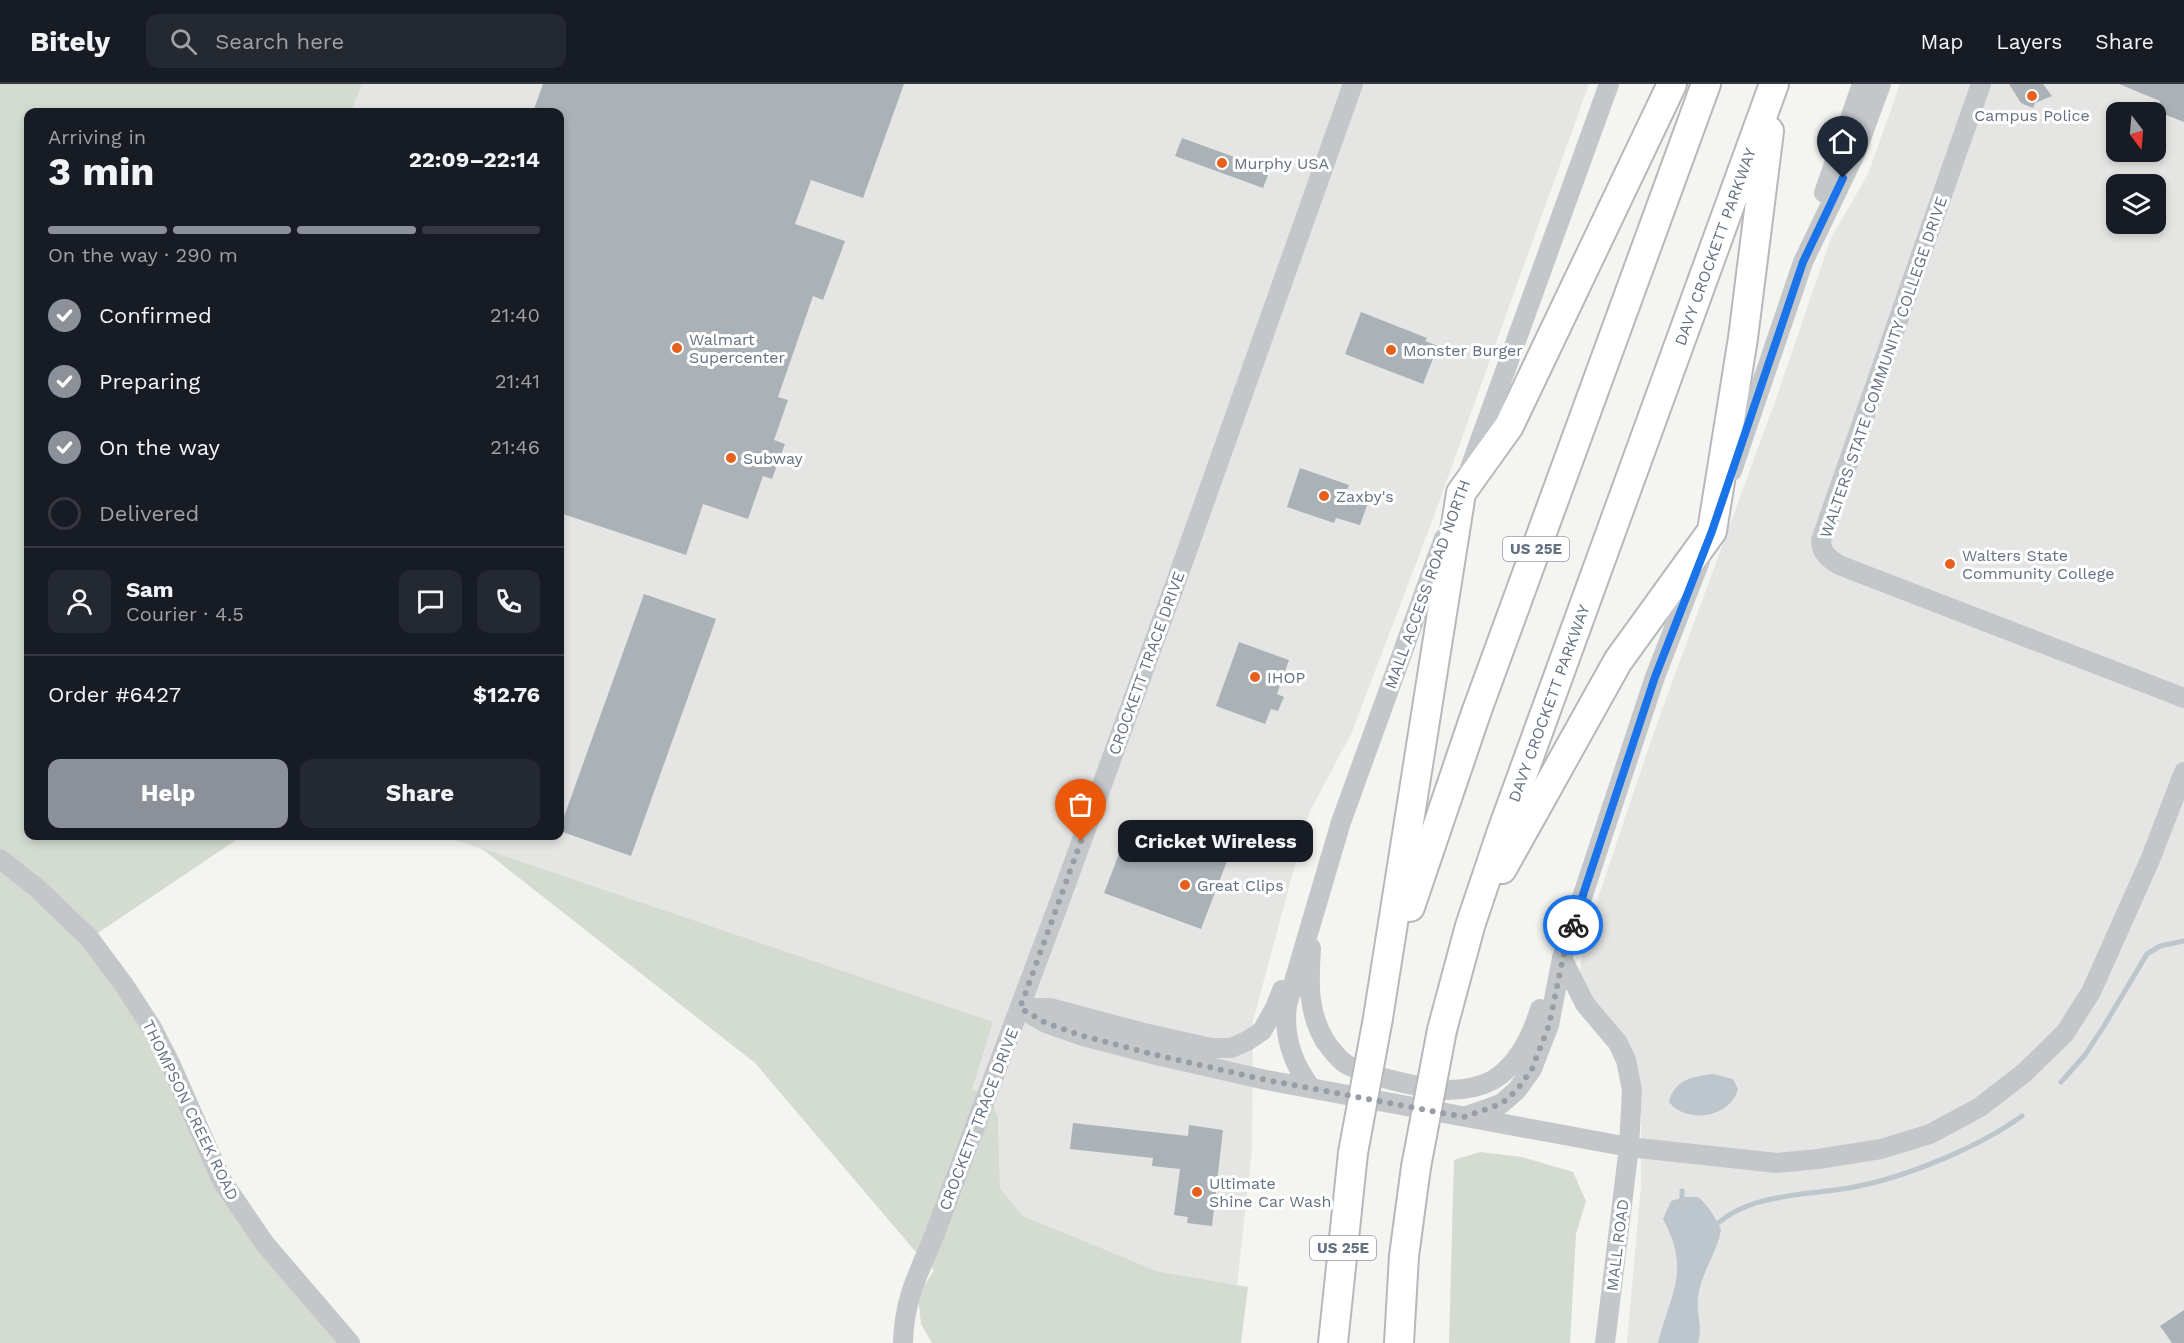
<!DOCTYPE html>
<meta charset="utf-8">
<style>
:root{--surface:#171b24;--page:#242831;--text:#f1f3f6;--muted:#9ea1a6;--line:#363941;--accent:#8c9099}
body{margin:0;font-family:"Work Sans",sans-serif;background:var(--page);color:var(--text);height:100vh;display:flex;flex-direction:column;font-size:22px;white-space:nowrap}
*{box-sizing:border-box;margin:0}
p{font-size:20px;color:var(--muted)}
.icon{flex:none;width:33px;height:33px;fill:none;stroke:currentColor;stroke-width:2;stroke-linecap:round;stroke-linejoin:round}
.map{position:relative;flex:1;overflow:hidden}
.drawer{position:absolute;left:24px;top:24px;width:540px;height:732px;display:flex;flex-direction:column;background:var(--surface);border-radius:12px;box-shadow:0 3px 9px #0003}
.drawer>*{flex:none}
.needle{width:39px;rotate:164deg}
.fabs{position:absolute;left:2106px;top:18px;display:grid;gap:12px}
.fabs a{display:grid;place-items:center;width:60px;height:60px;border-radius:12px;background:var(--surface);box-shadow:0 3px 9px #0003;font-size:30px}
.pin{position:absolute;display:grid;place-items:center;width:51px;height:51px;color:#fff;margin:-62px -26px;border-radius:50% 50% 50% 0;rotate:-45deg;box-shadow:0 0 6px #0007}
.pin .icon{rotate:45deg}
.courier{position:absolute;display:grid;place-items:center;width:60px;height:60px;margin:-30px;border:4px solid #1a73e8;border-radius:50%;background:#fff;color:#222;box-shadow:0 2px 8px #0007}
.bubble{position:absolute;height:42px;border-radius:12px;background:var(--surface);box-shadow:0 3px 9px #0003;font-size:20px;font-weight:700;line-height:42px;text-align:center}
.overview em{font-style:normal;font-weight:700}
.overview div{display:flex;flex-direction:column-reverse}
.overview{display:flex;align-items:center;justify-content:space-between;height:102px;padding:0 24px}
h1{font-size:39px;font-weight:700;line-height:45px}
.bar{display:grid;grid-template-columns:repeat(4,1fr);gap:9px 6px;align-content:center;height:72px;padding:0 24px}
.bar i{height:8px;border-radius:4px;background:var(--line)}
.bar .selected{background:var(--accent)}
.bar p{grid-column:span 4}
.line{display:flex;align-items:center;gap:15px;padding:0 24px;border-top:2px solid var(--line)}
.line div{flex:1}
.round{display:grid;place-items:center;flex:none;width:63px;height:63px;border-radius:12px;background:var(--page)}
ol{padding:0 24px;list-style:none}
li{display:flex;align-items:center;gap:18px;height:66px}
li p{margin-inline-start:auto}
li .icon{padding:6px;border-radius:50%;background:var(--accent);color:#fff;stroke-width:4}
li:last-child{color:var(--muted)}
li i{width:33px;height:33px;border:3px solid var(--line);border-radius:50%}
.action{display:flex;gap:12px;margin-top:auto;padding:12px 24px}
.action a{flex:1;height:69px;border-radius:12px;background:var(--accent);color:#fff;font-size:24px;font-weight:700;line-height:69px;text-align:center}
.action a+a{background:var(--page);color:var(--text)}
header{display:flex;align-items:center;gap:36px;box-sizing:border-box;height:84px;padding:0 30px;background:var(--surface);border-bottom:2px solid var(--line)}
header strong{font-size:28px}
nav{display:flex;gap:33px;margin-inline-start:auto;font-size:21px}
.search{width:420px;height:54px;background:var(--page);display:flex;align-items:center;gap:15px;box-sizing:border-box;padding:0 21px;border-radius:12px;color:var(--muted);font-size:22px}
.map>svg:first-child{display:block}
</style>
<header>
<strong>Bitely</strong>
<div class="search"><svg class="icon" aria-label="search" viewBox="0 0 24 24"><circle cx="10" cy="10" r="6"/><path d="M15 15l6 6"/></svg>Search here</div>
<nav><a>Map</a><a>Layers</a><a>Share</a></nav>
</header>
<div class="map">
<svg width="2184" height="1259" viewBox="0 0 2184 1259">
<rect width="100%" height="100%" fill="#f4f5f0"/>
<path fill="#e5e6e4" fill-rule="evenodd" d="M 362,0 L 1589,0 L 1434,432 L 1352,648 L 1309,729 L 1253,937 L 1252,1065 L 1237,1201 L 1157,1187 L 1023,1132 L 1000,1104 L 998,1034 L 972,1006 L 992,938 L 443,752 L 560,752 L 560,28 L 351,28 Z
M 1900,0 L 2184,0 L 2184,1259 L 1627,1259 L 1641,1101 L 1641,1038 L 1636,977 L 1627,954 L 1596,920 L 1583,899 L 1580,887 L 1581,877 L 1594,826 L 1654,648 L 1777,312 L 1831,154 L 1868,90 ZM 2116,28 L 2156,28 L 2156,68 L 2116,68 ZM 2116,100 L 2156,100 L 2156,140 L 2116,140 Z"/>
<path fill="#d4dcd1" d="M 0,0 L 362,0 L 351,28 L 28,28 L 28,752 L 242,752 L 89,855 L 124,901 L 222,1097 L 350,1259 L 0,1259 Z
M 481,764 L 993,938 L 972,1006 L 988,1009 L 998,1034 L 1000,1104 L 1023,1132 L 1157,1187 L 1248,1203 L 1241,1259 L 932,1259 L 921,1240 L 918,1212 L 934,1186 L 915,1167 L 755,979 Z
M 1480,1068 L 1522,1073 L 1573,1088 L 1586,1117 L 1576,1150 L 1570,1259 L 1449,1259 L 1454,1076 Z"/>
<path fill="#bdc6cc" d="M 1713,990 L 1733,995 L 1738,1005 C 1731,1033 1687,1041 1669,1018 C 1674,996 1693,992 1713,990 Z
M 1684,1113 L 1698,1113 C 1709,1122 1715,1133 1721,1146 C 1717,1169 1701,1189 1698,1213 C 1696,1230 1703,1241 1698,1259 L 1658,1259 C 1671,1208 1691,1187 1663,1135 L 1671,1117 Z"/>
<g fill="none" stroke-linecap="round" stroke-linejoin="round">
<path stroke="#bdc6cc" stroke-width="5" d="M 2061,998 L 2085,971 L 2104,942 L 2147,870 L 2160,862 L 2184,857
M 1682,1119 L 1682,1107
M 1715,1142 C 1750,1108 1809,1112 1854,1103 C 1907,1093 1979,1063 2022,1032"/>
</g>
<path fill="#aab1b7" d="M 543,0 L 904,0 L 863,114 L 811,96 L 795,140 L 845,157 L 823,216 L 813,212 L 778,313 L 788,316 L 774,356 L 785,360 L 772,395 L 763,392 L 748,435 L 703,420 L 686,471 L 560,429 L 560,28 L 533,28 Z
M 2009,0 L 2043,0 L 2052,12 L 2035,19 L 2033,24 L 2021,19 Z
M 2119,0 L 2184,0 L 2184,38 L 2156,27 L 2160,17 Z
M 1182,54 L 1270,86 L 1263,104 L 1175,72 Z
M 1361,228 L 1427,254 L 1425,257 L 1438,262 L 1423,300 L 1345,270 Z
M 1300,384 L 1349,401 L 1346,408 L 1369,416 L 1360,441 L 1336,434 L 1334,439 L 1287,423 Z
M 644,510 L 716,535 L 631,772 L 560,747 L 560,744 Z
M 1239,558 L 1289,576 L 1277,610 L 1284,613 L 1278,627 L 1271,625 L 1265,640 L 1216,622 Z
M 1130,741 L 1227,777 L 1201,845 L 1104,809 Z
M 1073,1039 L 1188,1052 L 1189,1041 L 1223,1046 L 1212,1142 L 1187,1139 L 1188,1133 L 1174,1131 L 1180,1085 L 1152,1082 L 1153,1074 L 1070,1065 Z
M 2184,1226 L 2184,1259 L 2172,1259 L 2160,1242 Z"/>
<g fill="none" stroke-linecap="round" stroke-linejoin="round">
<g stroke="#b6b8bb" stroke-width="32">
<g id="highway">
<path d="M 1502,785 L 1618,577 L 1712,447 L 1743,254 L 1769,47"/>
<path d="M 1410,823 L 1476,629 L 1706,0"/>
<path d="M 1378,934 L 1461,409 L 1509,342 L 1672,0"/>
<path id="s1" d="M 1442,946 L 1470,842 L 1502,747 L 1774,0"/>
<path d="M 1333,1259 L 1353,1069"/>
<path d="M 1399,1259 L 1404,1172 L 1416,1083"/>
</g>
</g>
<path stroke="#c4c7ca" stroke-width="20" d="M 1981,0 L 1821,456 C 1821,469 1829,475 1839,481 L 2184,614
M 1824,109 L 1862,0
M 1470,384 L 1609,0
M 1732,387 L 1803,178 L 1856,68 L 1881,0
M 0,775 L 37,804 L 89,854 L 124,901 L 152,944 L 170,979 L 222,1097 L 265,1160 L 350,1259
M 1311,864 C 1309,897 1307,927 1325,957 C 1330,964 1336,972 1343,978 C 1358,990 1428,1006 1448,1006 C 1463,1006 1480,1003 1493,996 C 1518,981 1532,951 1540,925
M 1562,874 L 1585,920 L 1618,959 L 1626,976 L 1632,1006 L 1629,1063 L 1605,1259
M 1020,924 L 1046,939 L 1083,952 L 1156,971 L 1266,996 L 1629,1063 L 1777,1079 L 1818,1075 L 1881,1065 L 1930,1050 L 1980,1023 L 2024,989 L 2065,949 L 2091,908 L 2150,776 L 2184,688
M 1020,924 L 1050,924 L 1144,949 L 1211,964 L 1231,964 L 1247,957 L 1262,947 L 1275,924 L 1282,906
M 1311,1004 C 1293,980 1283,951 1287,921 L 1341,738 L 1444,454
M 1467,1032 L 1501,1020 L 1517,1006 L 1532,985 L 1549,941 L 1562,874 L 1655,593 L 1700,477
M 903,1259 C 904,1218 916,1194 932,1157 L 1059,819 L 1182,481 L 1353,0"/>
<use href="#highway" stroke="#fff" stroke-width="28"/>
<g stroke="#b6b8bb" stroke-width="32" stroke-linecap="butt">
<path id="highway-bridge" d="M 1353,1069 L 1378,934
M 1416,1083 L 1442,946"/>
</g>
<use href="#highway-bridge" stroke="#fff" stroke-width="28"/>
</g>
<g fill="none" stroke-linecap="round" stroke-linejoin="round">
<path stroke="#969fa8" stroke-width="6" stroke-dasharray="0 10.8" d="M 1081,757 L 1020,924 L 1046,939 L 1083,952 L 1156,971 L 1266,996 L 1464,1033 L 1501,1020 L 1517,1006 L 1532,985 L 1549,941 L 1563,874 L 1573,841"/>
<path stroke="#1a73e8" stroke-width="8" d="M 1573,841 L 1655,593 L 1712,447 L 1803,178 L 1843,94"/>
</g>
<g fill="#e7601e" stroke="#fff" stroke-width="2">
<circle cx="2032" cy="12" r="6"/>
<circle cx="1222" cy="79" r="6"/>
<circle cx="677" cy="264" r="6"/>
<circle cx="1391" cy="266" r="6"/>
<circle cx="731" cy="374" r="6"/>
<circle cx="1324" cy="412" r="6"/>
<circle cx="1950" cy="480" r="6"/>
<circle cx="1255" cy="593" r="6"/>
<circle cx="1185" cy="801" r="6"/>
<circle cx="1197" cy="1108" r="6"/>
</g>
<g text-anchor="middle" stroke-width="6" stroke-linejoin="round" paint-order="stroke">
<g fill="#fff" stroke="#929ca8" stroke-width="1.5">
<rect x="1503" y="453" width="66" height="24" rx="4.5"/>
<rect x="1310" y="1152" width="66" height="24" rx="4.5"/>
</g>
<g font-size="15" font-weight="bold" fill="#637182">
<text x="1536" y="470">US 25E</text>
<text x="1343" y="1169">US 25E</text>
</g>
<g font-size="16" fill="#637182" stroke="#fff" text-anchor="start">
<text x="2032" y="37" text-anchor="middle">Campus Police</text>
<text x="1234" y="85">Murphy USA</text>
<text x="689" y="261">Walmart<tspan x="689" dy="18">Supercenter</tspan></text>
<text x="1403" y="272">Monster Burger</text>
<text x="743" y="380">Subway</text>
<text x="1336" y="418">Zaxby's</text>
<text x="1962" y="477">Walters State<tspan x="1962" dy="18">Community College</tspan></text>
<text x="1267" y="599">IHOP</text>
<text x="1197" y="807">Great Clips</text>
<text x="1209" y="1105">Ultimate<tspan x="1209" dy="18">Shine Car Wash</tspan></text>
</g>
<g font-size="16" fill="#637182" stroke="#fff">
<text dy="6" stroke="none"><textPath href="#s1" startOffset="830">DAVY CROCKETT PARKWAY</textPath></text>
<text transform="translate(1883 283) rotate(-71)" y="6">WALTERS STATE COMMUNITY COLLEGE DRIVE</text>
<text transform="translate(1427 500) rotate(-70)" y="6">MALL ACCESS ROAD NORTH</text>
<text transform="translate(1146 579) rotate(-70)" y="6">CROCKETT TRACE DRIVE</text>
<text dy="6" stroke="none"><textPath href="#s1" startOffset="344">DAVY CROCKETT PARKWAY</textPath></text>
<text transform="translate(191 1026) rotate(64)" y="6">THOMPSON CREEK ROAD</text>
<text transform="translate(978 1035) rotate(-69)" y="6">CROCKETT TRACE DRIVE</text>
<text transform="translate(1617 1161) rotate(-83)" y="6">MALL ROAD</text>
</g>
</g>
</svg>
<div class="fabs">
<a><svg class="needle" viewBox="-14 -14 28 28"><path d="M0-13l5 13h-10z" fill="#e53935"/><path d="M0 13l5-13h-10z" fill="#9ea1a6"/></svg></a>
<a><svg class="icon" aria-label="layers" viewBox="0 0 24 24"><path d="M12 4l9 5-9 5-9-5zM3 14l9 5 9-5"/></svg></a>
</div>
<div class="pin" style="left:1081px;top:757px;background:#ea580c"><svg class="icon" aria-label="bag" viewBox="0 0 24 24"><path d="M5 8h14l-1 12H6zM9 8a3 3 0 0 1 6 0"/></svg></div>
<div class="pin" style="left:1843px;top:94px;background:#1f2937"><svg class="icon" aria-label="home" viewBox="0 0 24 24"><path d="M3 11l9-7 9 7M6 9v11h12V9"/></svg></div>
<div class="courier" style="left:1573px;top:841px"><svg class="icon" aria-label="bike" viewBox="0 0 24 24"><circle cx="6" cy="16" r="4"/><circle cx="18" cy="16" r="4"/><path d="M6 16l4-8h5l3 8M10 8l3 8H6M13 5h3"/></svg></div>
<div class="bubble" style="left:1118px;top:736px;width:195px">Cricket Wireless</div>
<section class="drawer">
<div class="overview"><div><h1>3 min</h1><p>Arriving in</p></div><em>22:09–22:14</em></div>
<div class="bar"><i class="selected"></i><i class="selected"></i><i class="selected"></i><i></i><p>On the way · 290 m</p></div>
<ol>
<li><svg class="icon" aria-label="check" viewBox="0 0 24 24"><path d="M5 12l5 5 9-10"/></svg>Confirmed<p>21:40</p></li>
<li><svg class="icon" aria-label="check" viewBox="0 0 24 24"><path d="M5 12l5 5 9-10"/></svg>Preparing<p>21:41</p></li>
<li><svg class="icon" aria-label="check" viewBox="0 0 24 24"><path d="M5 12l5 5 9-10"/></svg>On the way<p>21:46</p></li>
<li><i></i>Delivered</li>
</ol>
<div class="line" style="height:108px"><a class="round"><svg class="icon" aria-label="person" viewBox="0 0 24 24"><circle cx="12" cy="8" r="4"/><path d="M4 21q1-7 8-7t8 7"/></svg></a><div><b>Sam</b><p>Courier · 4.5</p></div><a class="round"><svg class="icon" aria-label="chat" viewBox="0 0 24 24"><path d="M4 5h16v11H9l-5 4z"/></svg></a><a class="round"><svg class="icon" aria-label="phone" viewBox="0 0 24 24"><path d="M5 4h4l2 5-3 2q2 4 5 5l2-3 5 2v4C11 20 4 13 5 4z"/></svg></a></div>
<div class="line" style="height:78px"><div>Order #6427</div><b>$12.76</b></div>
<div class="action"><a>Help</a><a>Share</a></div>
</section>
</div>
